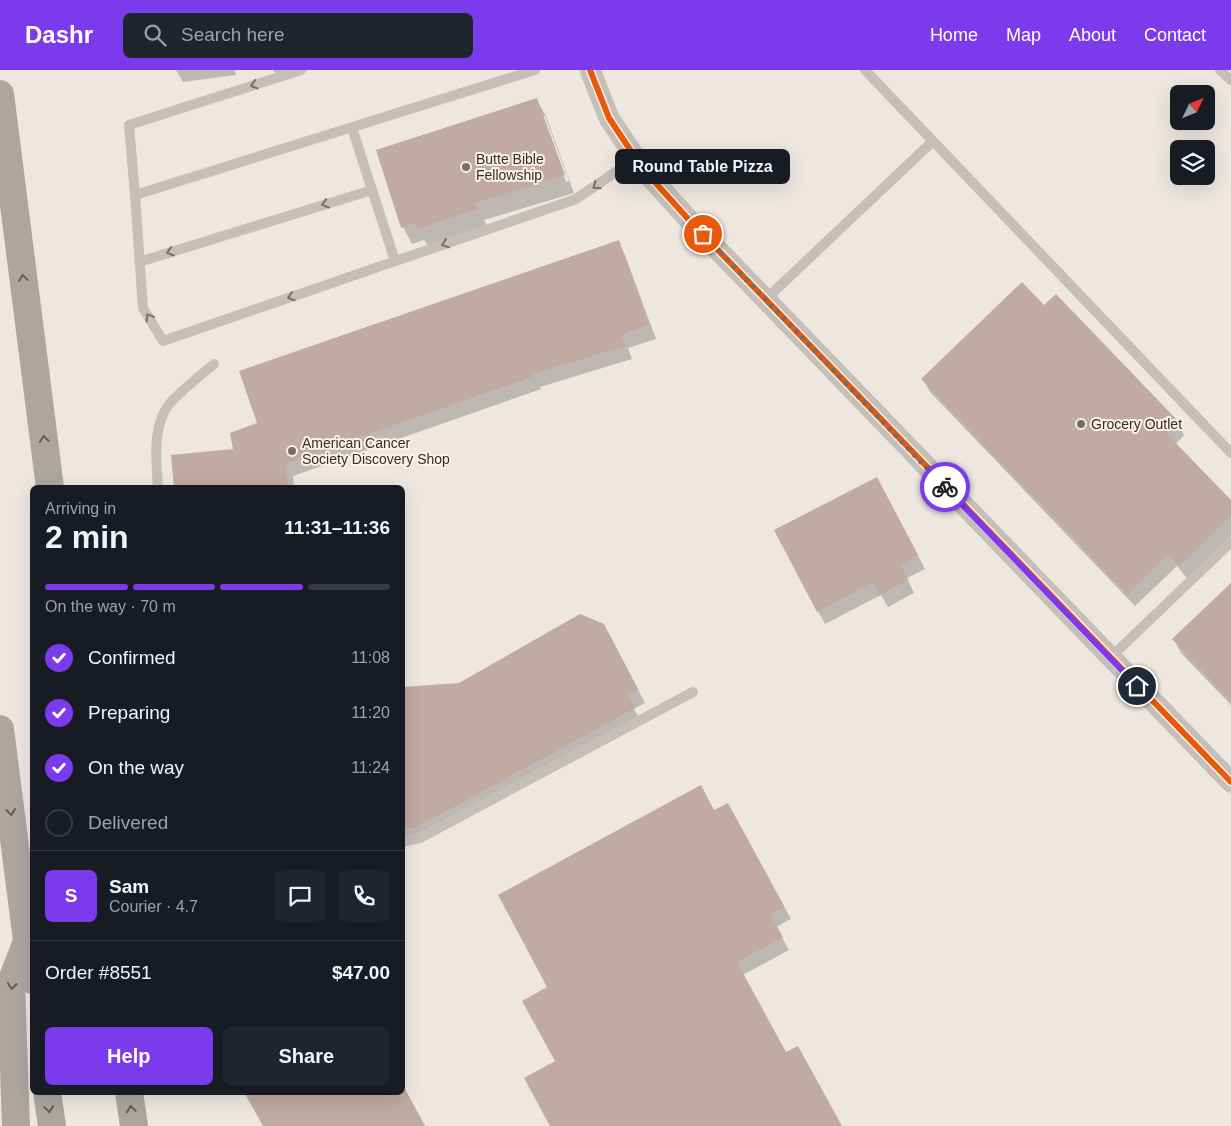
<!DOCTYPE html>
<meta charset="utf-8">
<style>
:root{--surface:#171b24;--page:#20242c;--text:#f1f3f6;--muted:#9ea1a6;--line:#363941;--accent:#7c3aed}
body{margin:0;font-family:Arial,sans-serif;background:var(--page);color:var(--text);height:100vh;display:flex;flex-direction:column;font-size:19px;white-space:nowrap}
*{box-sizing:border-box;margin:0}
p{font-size:16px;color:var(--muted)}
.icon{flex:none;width:28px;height:28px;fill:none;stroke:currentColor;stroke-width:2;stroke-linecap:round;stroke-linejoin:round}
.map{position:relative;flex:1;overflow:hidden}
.panel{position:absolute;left:30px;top:415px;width:375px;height:610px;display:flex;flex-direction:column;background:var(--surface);border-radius:8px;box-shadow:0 5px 20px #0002}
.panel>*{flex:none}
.needle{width:32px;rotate:47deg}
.tools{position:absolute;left:1170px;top:15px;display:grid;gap:10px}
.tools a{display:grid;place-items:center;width:45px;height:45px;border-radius:8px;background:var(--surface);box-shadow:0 5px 20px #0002;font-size:25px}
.pin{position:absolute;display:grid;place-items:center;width:42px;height:42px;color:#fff;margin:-21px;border:2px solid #fff;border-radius:50%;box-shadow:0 1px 5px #0007}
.courier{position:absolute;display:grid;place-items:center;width:50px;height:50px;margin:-25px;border:4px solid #7c3aed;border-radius:50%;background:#fff;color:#222;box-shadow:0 1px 6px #0007}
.bubble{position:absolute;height:35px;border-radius:8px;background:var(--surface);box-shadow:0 5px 20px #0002;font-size:16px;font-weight:700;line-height:35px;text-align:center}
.summary em{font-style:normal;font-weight:700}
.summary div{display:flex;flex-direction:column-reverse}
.summary{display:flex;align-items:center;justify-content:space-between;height:85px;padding:0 15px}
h1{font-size:32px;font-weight:700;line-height:38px}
.bar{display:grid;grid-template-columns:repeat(4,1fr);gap:8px 5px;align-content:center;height:60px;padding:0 15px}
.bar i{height:6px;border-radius:4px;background:var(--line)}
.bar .active{background:var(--accent)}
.bar p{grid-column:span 4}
.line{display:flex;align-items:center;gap:12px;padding:0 15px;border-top:1px solid var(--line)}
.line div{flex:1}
.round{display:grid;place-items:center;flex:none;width:52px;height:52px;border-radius:8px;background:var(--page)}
ol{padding:0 15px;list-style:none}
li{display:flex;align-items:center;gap:15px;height:55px}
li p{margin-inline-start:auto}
li .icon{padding:5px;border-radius:50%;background:var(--accent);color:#fff;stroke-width:4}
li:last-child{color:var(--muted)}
li i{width:28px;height:28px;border:2px solid var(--line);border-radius:50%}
.button{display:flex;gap:10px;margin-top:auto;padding:10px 15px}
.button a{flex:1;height:58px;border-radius:8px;background:var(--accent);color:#fff;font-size:20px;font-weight:700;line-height:58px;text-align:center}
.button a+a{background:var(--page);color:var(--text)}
header{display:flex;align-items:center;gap:30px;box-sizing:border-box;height:70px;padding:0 25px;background:var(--accent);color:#fff}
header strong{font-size:24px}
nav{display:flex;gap:28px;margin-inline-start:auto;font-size:18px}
.search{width:350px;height:45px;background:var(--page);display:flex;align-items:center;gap:12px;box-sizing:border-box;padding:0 18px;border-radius:8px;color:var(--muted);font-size:19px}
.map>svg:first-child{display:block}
</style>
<header>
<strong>Dashr</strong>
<div class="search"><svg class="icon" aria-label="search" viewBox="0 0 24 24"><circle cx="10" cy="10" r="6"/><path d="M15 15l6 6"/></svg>Search here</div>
<nav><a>Home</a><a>Map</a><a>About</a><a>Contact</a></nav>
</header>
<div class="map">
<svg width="1231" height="1056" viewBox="0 0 1231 1056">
<rect width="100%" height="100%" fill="#ede7e0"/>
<path fill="#0003" fill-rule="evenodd" d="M 176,0 L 235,0 L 236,5 L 183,12 Z
M 273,0 L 309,0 L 279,10 Z
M 536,29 L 546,46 L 574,123 L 484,150 L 487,156 L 428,176 L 424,170 L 412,174 L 403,157 ZM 542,46 L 545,46 L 569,111 L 566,112 Z
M 618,172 L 625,185 L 656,269 L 628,278 L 632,289 L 540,317 L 541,319 L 293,406 L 294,418 L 176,418 L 234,380 L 258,353 Z
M 1056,226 L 1177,352 L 1184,365 L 1176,374 L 1231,431 L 1231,466 L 1187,508 L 1177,496 L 1135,536 L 930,322 L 923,309 L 1044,237 Z
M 884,421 L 925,499 L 907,508 L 914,523 L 888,537 L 881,525 L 825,554 L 818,541 Z
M 1231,515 L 1231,635 L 1181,583 L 1174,570 Z
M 611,568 L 645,633 L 634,639 L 641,651 L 402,772 L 402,651 L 460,614 Z
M 714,742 L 735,747 L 791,849 L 776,857 L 789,880 L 743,905 L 786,984 L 841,1056 L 552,1056 L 557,991 L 549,918 Z"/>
<path fill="#c0aaa2" d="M 537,28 L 565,105 L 475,133 L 478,139 L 417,159 L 415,153 L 401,158 L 376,80 Z
M 619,170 L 649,255 L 621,265 L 625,276 L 533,304 L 534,306 L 286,393 L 288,418 L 174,418 L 171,385 L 233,379 L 230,363 L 257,353 L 239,301 Z
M 1022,212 L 1044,235 L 1056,224 L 1178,351 L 1166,363 L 1231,430 L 1231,446 L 1179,496 L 1168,484 L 1127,524 L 921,309 Z
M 877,407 L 918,485 L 901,495 L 908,510 L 879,525 L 873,512 L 817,542 L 774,460 Z
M 1231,513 L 1231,631 L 1172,569 Z
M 580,544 L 604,554 L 638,619 L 628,625 L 635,638 L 417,757 L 402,759 L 402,617 L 459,613 Z
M 701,715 L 714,740 L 728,733 L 784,836 L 770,844 L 783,867 L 737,892 L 786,982 L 798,976 L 842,1056 L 550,1056 L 524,1008 L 555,991 L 522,931 L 547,917 L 498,825 Z
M 404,1017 L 425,1056 L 263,1056 L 244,1022 L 402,1022 Z"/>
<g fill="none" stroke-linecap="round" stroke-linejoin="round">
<path stroke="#c6bfb9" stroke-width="10" d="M 535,0 L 135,125 L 143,238 L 163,271 L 576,129 L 636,88
M 865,0 L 1231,383
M 1220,0 L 1231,10
M 352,58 L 395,191
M 135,125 L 129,55 L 301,0
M 139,192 L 372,120
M 766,229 L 932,72
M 158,418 C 156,392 152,353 171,332 C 184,318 200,306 214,294
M 1110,588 L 1231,472
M 402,772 L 420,768 L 693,622"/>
<path stroke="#c6bfb9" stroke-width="21" d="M 590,0 L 609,48 L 643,99 L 690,151 L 1231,712"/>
<path stroke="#aca69f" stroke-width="28" d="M 0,24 L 50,418
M 0,659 L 32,910
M 47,1022 L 52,1056
M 129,1022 L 134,1056
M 16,1056 L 11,913 L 26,874"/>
<g stroke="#faf1e7" stroke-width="9">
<path id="cycleway" d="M 590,0 L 609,48 L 643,99 L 690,151 L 1231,712"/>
</g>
<use href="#cycleway" stroke="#e8590c" stroke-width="6"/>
</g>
<defs><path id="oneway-chevron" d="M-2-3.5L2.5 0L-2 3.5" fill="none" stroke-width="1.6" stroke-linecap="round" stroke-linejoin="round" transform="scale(1.25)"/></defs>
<g stroke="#776e69">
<use href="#oneway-chevron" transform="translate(254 15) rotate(162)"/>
<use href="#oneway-chevron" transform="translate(596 116) rotate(145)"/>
<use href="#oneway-chevron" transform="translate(325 134) rotate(163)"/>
<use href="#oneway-chevron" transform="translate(445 174) rotate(161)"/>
<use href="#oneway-chevron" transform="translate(170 182) rotate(163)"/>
<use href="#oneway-chevron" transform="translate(291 227) rotate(161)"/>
<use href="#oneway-chevron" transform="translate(149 247) rotate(-121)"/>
</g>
<g stroke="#655d58">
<use href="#oneway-chevron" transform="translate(23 208) rotate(-97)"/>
<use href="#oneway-chevron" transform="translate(44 369) rotate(-97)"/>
<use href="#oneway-chevron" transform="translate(11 742) rotate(83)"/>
<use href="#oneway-chevron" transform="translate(12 916) rotate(96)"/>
<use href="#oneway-chevron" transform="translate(49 1039) rotate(83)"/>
<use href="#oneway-chevron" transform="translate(131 1039) rotate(-98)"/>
</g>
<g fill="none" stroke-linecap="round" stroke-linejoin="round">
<path stroke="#766d68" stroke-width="5" stroke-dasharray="0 9" d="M 703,164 L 945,417"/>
<path stroke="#7c3aed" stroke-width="6" d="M 945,417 L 1137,616"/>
</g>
<g fill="#766d68" stroke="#faf1e7" stroke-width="2">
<circle cx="466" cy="97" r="5"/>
<circle cx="1081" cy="354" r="5"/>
<circle cx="292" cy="381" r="5"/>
</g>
<g text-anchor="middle" stroke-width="4" stroke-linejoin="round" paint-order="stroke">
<g font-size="14" fill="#362c28" stroke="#faf1e7" text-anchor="start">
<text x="476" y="94">Butte Bible<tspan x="476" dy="16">Fellowship</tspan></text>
<text x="1091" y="359">Grocery Outlet</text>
<text x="302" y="378">American Cancer<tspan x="302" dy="16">Society Discovery Shop</tspan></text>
</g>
</g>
</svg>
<div class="tools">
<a><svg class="needle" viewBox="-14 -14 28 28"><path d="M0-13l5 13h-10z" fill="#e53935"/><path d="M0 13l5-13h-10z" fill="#9ea1a6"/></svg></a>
<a><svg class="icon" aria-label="layers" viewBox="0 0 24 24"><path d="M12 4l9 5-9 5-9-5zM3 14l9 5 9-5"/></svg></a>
</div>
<div class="pin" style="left:703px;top:164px;background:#ea580c"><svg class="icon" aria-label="bag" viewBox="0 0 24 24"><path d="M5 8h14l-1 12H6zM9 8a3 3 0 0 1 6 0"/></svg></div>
<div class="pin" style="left:1137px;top:616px;background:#1f2937"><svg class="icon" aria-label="home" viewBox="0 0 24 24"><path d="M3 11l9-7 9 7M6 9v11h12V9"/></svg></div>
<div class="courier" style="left:945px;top:417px"><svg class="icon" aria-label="bike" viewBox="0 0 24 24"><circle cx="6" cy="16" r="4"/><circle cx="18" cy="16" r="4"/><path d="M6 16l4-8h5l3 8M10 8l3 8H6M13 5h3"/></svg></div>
<div class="bubble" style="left:615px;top:79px;width:175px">Round Table Pizza</div>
<section class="panel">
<div class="summary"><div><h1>2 min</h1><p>Arriving in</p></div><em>11:31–11:36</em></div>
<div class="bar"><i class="active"></i><i class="active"></i><i class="active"></i><i></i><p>On the way · 70 m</p></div>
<ol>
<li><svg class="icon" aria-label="check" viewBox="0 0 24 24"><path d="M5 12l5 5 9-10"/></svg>Confirmed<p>11:08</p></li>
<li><svg class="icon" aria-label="check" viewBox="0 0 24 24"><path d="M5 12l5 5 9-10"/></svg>Preparing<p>11:20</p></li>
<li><svg class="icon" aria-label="check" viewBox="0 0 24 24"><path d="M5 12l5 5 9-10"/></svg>On the way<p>11:24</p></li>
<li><i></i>Delivered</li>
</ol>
<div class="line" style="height:90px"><b class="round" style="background:var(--accent);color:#fff">S</b><div><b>Sam</b><p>Courier · 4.7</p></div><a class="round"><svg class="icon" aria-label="chat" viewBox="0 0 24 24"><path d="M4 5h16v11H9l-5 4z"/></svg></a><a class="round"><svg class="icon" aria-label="phone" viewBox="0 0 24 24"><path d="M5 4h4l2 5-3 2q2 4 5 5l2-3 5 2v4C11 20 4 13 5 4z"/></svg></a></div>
<div class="line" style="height:65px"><div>Order #8551</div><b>$47.00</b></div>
<div class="button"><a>Help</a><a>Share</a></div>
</section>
</div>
